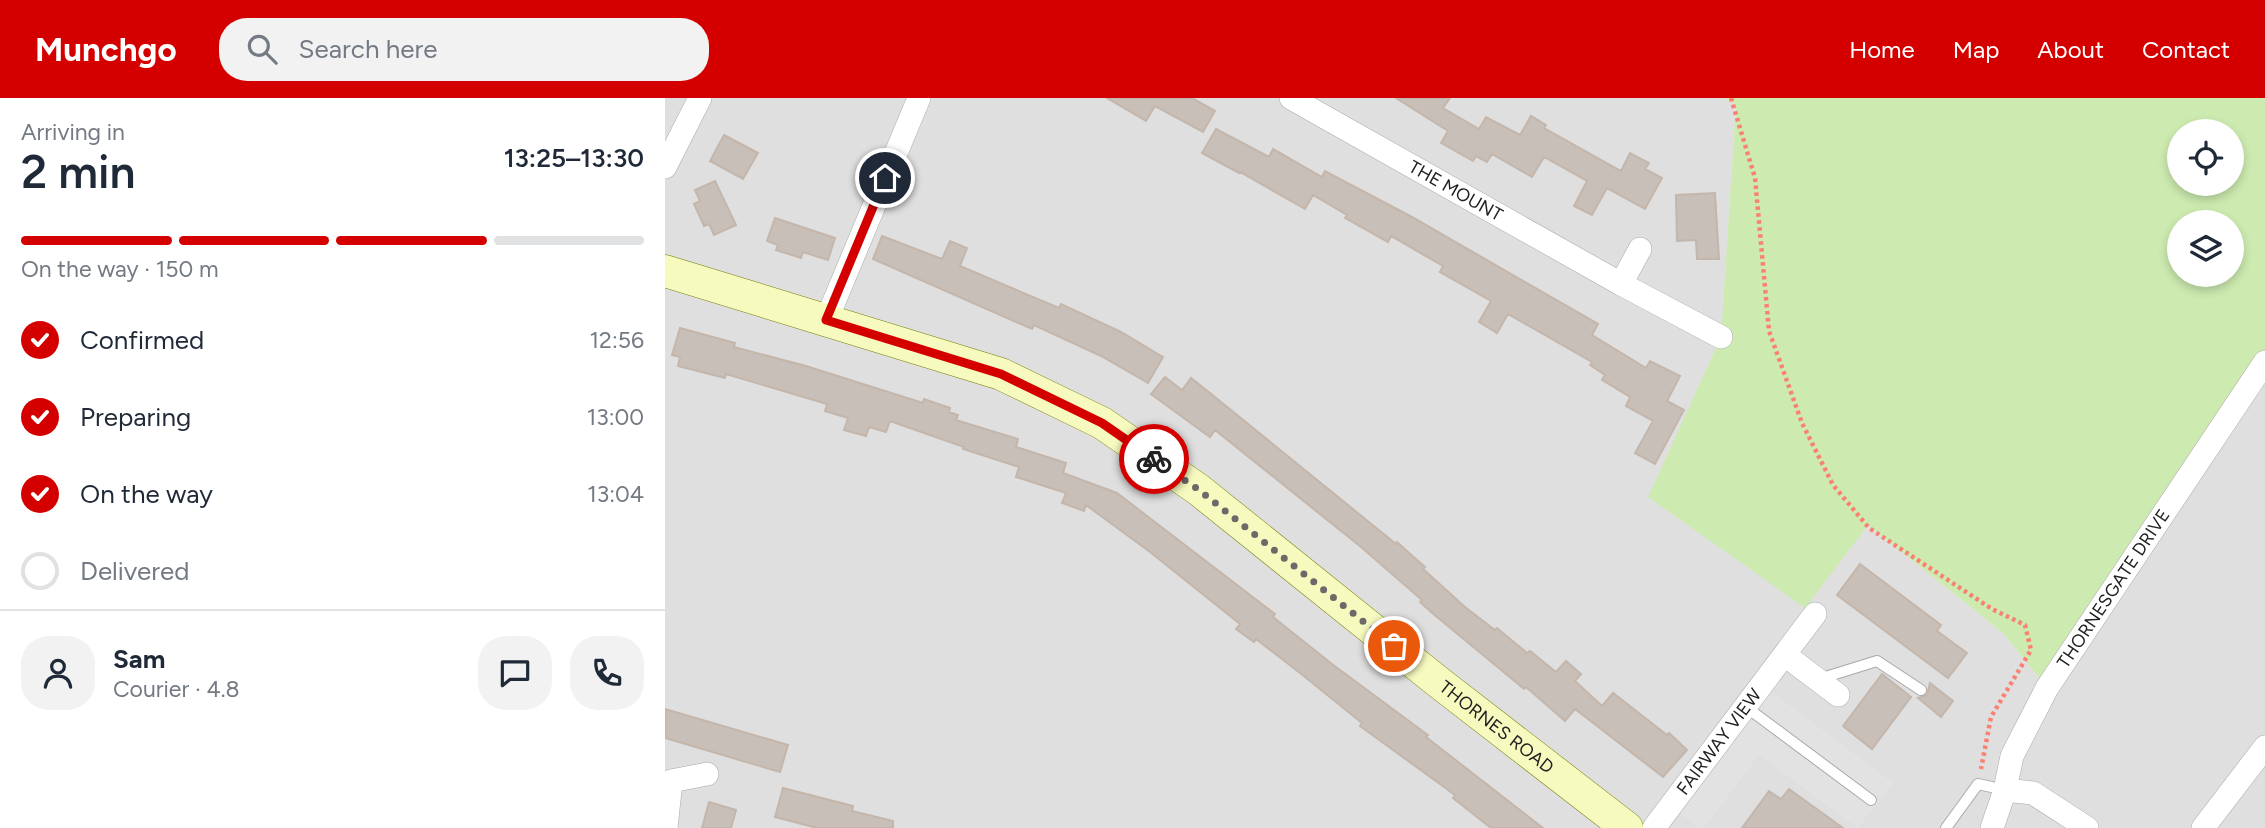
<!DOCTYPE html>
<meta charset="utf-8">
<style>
:root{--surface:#fff;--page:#f2f2f3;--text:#1f2937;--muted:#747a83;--line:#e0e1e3;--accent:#d40000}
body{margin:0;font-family:Figtree,sans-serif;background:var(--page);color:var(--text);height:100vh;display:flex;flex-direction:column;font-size:26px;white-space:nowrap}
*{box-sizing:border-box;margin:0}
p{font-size:23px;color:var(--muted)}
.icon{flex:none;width:38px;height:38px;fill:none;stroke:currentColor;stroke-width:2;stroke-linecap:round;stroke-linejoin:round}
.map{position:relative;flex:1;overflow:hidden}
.drawer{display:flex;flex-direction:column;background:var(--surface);width:665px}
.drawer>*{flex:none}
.buttons{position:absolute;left:1502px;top:21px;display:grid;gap:14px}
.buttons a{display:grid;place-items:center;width:77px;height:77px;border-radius:50%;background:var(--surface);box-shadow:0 4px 10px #0003;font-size:35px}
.pin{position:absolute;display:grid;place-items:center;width:60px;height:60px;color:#fff;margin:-30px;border:4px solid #fff;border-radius:50%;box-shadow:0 2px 7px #0007}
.courier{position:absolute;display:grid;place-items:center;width:70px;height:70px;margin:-35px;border:5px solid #d40000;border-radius:50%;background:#fff;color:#222;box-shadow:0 2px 9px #0007}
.headline em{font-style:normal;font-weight:600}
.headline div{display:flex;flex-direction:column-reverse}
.headline{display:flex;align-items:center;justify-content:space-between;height:119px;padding:0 21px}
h1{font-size:46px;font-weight:600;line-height:52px}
.bar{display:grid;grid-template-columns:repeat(4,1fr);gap:10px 7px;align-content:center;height:84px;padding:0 21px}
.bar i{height:9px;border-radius:5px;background:var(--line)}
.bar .selected{background:var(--accent)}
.bar p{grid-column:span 4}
.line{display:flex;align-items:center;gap:18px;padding:0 21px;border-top:2px solid var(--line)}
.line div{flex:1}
.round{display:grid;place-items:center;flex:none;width:74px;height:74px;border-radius:28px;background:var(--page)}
ol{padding:0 21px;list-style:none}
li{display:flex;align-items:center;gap:21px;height:77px}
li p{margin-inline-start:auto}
li .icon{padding:7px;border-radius:50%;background:var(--accent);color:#fff;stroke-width:4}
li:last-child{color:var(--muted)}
li i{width:38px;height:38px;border:4px solid var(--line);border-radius:50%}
header{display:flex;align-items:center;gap:42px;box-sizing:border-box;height:98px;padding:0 35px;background:var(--accent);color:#fff}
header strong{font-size:33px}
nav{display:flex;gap:38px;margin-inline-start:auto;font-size:24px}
.search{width:490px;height:63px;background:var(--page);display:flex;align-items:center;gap:18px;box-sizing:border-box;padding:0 24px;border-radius:28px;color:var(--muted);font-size:26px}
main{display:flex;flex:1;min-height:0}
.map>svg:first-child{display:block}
</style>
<header>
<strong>Munchgo</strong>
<div class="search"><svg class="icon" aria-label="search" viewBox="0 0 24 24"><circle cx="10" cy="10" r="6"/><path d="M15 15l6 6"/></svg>Search here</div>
<nav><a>Home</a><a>Map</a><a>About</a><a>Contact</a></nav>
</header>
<main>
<section class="drawer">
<div class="headline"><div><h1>2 min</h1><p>Arriving in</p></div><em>13:25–13:30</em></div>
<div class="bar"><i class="selected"></i><i class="selected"></i><i class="selected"></i><i></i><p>On the way · 150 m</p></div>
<ol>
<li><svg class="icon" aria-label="check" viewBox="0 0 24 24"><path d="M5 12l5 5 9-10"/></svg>Confirmed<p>12:56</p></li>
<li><svg class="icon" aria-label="check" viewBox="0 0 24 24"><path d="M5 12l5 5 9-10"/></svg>Preparing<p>13:00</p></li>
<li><svg class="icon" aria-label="check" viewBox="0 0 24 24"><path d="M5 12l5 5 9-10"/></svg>On the way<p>13:04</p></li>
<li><i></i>Delivered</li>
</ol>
<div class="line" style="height:126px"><a class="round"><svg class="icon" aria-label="person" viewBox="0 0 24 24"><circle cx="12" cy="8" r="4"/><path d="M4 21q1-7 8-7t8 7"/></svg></a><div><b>Sam</b><p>Courier · 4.8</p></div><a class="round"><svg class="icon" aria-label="chat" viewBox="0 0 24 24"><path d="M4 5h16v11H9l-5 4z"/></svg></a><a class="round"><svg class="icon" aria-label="phone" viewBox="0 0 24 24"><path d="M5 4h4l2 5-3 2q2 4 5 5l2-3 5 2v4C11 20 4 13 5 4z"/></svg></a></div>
</section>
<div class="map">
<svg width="1600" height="730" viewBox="0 0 1600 730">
<rect width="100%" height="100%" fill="#f2efe9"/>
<path fill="#e0dfdf" d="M 0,0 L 1059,0 L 1071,6 L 1056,239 L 1202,426 L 1339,536 L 1382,590 L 1600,281 L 1600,730 L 0,730 Z"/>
<path fill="#cdebb0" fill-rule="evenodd" d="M 1059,0 L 1600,0 L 1600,264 L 1382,590 L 1339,536 L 1203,427 L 1140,510 L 983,399 L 1056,239 L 1071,6 ZM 1514,33 L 1566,33 L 1566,86 L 1514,86 ZM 1514,124 L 1566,124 L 1566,177 L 1514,177 Z"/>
<path fill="#e2e2e2" d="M 1104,592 L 1228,685 L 1193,730 L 1094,657 L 1039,730 L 1034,730 L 1013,714 Z"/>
<path fill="#c7bfb8" stroke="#c4b6ab" stroke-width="2" d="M 442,0 L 527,0 L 550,13 L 538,34 L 490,8 L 481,23 Z
M 731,0 L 785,0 L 778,10 L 814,31 L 821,19 L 855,37 L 866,18 L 881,27 L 879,30 L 956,73 L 965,55 L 984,65 L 980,71 L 997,80 L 980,111 L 942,90 L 927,117 L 909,108 L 922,83 L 879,59 L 867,79 L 827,56 L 822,64 L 811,58 L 808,63 L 776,45 L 783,33 Z
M 551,31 L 604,59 L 608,51 L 657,79 L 660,73 L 747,119 L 933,226 L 927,237 L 981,270 L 985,263 L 1015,278 L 1002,303 L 1019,312 L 990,366 L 970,355 L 988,323 L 961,308 L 965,299 L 937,282 L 940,277 L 925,267 L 927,264 L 843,216 L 832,235 L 814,224 L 826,203 L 775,174 L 778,168 L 726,138 L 723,144 L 680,120 L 682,117 L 648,97 L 640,111 L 575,74 L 574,75 L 537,55 Z
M 59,37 L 93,55 L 78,81 L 45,63 Z
M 50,83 L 71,127 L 49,137 L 44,126 L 39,128 L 29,106 L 35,103 L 30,92 Z
M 1050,95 L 1054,161 L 1032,161 L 1031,142 L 1012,143 L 1011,97 Z
M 110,120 L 170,140 L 163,162 L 138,154 L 136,160 L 111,152 L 113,147 L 102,143 Z
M 217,138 L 277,161 L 285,143 L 302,150 L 295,168 L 394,210 L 396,206 L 456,234 L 498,259 L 483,285 L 436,258 L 369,227 L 367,231 L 208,161 Z
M 15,230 L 70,245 L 69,249 L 141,268 L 258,305 L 259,301 L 285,310 L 284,314 L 293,317 L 291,322 L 353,341 L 351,349 L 401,365 L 398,375 L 452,395 L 610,516 L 608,519 L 667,566 L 763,637 L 761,639 L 878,730 L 826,730 L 788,700 L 790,697 L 695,628 L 697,625 L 635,575 L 591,541 L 589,544 L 571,531 L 575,526 L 485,454 L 421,407 L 419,413 L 397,405 L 401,395 L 351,379 L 354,369 L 298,351 L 299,349 L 225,323 L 221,334 L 204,329 L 201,338 L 179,332 L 183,320 L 160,313 L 162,306 L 61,276 L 60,280 L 13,268 L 15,259 L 7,257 Z
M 500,279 L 517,292 L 526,280 L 540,291 L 731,446 L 732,444 L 760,469 L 758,471 L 800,509 L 830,532 L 832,530 L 862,555 L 865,553 L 891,574 L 901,563 L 916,576 L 910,583 L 937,608 L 948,595 L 1002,637 L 1004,635 L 1022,652 L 998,679 L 910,611 L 900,623 L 861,589 L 859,591 L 766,514 L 755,504 L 757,502 L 696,449 L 550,332 L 545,339 L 486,296 Z
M 1195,466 L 1276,527 L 1272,533 L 1302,555 L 1283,580 L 1172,497 Z
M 1217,576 L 1246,599 L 1207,651 L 1178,628 Z
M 1265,585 L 1288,603 L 1276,619 L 1253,600 L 1262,597 Z
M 0,611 L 123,647 L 115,674 L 0,640 Z
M 118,690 L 188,708 L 187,713 L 228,723 L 228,730 L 152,730 L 110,719 Z
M 1124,691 L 1178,730 L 1077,730 L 1104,693 L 1116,701 Z
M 44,704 L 71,712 L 66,730 L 37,730 Z"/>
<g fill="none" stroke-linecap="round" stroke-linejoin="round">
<g stroke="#a9a9a9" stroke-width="12">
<path id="lane" d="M 1154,581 L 1212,563 L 1256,592
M 1081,609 L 1206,702
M 1281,730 L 1313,686 L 1340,692"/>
</g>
<g stroke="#a9a9a9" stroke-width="24">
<g id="street">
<path id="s1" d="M 626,0 L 956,186 L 1056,239"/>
<path d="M 0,69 L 35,0"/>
<path d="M 956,186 L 975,151"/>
<path d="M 161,223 L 254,0"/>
<path d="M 1120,557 L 1173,597"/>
<path d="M 1340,692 L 1368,695 L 1422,730"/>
<path d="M 1,730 L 6,683 L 42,676"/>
<path id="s2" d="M 989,730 L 1150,516"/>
<path id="s3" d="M 1327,730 L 1340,692 L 1347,658 L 1382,590 L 1600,264"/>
<path d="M 1538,730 L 1600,649"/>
</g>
</g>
<g stroke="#707d05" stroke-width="33">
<g id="secondary">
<path id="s4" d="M 0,173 L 336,276 L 437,325 L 534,392 L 772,583 L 962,730"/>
</g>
</g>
<path stroke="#fa8072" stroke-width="4.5" stroke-dasharray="3.5 3.5" stroke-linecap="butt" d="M 1066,0 L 1090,80 L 1104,233 L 1137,325 L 1168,387 L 1204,430 L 1327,511 L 1360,527 L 1366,552 L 1326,619 L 1316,671"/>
<use href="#lane" stroke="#fff" stroke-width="10"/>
<use href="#street" stroke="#fff" stroke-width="23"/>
<use href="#secondary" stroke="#f7fabf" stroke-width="32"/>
</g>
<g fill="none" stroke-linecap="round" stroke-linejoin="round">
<path stroke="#6b6a68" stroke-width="7" stroke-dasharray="0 12.6" d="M 489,361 L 534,392 L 729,548"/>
<path stroke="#d40000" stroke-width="9" d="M 220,80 L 161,222 L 336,276 L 437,325 L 489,361"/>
</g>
<g text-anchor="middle" stroke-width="5" stroke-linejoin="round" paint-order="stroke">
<g font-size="18" fill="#222" stroke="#fff">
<text dy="6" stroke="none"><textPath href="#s1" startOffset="189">THE MOUNT</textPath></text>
<text dy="6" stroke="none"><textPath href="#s3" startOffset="271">THORNESGATE DRIVE</textPath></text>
<text dy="6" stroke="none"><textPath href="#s4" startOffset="962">THORNES ROAD</textPath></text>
<text dy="6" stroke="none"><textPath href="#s2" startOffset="108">FAIRWAY VIEW</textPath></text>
</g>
</g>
</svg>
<div class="buttons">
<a><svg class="icon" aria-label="locate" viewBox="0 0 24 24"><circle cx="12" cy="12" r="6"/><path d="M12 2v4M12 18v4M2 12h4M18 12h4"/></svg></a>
<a><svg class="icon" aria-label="layers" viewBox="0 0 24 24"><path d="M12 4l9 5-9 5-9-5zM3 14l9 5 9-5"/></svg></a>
</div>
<div class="pin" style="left:729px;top:548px;background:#ea580c"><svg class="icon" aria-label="bag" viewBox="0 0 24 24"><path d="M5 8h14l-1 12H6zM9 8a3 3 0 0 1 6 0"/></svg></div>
<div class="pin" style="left:220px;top:80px;background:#1f2937"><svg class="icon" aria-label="home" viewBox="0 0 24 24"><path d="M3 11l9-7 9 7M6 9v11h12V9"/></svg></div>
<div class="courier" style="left:489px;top:361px"><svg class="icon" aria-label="bike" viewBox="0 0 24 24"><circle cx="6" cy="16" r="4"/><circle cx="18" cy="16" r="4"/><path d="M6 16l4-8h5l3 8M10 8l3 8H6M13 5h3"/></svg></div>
</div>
</main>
